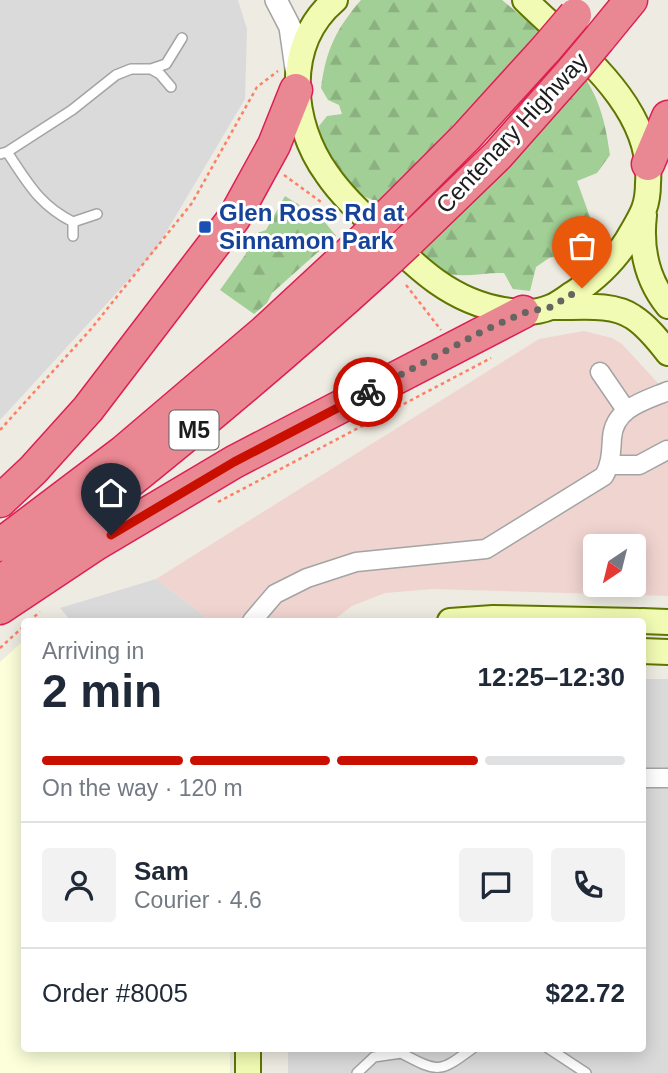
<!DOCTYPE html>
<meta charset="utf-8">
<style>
:root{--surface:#fff;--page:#f2f2f3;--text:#1f2937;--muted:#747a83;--line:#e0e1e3;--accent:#c90f00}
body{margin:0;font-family:Helvetica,sans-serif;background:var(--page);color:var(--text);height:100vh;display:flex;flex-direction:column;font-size:26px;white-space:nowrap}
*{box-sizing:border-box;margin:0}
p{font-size:23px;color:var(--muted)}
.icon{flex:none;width:38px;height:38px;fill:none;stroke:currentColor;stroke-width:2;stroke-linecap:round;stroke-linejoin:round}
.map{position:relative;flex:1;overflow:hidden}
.drawer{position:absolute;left:21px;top:618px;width:625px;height:434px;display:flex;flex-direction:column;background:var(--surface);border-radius:7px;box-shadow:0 4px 18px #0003}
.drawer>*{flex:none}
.needle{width:46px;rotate:215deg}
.buttons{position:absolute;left:583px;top:534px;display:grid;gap:14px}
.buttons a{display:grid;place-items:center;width:63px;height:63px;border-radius:7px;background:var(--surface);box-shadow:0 4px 18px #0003;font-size:35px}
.pin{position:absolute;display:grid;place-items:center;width:60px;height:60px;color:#fff;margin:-72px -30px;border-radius:50% 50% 50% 0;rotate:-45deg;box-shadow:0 0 7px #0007}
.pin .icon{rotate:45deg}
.courier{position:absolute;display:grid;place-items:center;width:70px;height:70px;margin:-35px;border:5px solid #c90f00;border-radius:50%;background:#fff;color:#222;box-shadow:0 2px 9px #0007}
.headline em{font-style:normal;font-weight:700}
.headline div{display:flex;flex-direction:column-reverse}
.headline{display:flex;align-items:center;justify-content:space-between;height:119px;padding:0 21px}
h1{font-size:46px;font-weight:700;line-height:52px}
.bar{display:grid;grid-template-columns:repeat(4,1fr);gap:10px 7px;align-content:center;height:84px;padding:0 21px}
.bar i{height:9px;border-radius:5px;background:var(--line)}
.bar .current{background:var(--accent)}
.bar p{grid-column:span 4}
.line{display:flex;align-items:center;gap:18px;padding:0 21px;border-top:2px solid var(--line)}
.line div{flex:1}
.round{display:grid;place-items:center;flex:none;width:74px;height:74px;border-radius:7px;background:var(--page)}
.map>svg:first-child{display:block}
</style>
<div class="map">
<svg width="668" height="1073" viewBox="0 0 668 1073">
<defs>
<pattern id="forest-firs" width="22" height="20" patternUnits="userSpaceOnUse" patternTransform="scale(1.75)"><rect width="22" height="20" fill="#a2cf95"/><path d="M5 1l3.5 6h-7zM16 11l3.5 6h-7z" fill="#8bb180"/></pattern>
</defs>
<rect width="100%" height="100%" fill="#eeebe2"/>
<path fill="#dbdada" d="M 0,0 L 238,0 L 247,29 L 245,99 L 155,251 L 0,420 Z
M 156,579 L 211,621 L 71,621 L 60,608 Z
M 642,679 L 668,679 L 668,1073 L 288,1073 L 288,1048 L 642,1048 Z"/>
<path fill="#f0d4d0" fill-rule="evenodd" d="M 584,331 L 612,338 L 622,344 L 668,394 L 668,596 L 432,589 L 385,593 L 352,606 L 332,621 L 211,621 L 156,579 L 539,339 ZM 595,546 L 634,546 L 634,584 L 595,584 Z"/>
<path fill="#fcffda" d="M 24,640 L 24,1048 L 230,1048 L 230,1073 L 0,1073 L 0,662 Z"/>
<path fill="url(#forest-firs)" d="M 361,0 L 502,0 L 540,31 L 381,203 C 374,200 366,198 360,194 C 341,184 322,146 319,126 L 327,116 L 342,114 L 339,105 L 328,100 L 321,88 C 326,50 336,29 361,0 Z
M 582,74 C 600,98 606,126 610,155 L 597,173 L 577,181 L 590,217 L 588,237 L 566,253 L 549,258 L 536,267 L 530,291 L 513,289 L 504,273 C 485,272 459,279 442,272 C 432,268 422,260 413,254 Z
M 285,196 L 324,221 L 336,236 L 272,293 L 267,303 L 254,314 L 220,290 L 245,255 L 255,234 L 266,230 Z"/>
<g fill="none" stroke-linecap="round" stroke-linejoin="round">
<g stroke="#a4a4a4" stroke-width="12">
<path id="service" d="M 151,69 L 166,64 L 182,38
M 7,152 C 28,183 39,205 73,222 L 97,214
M 0,154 L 7,152 L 72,110 L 116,75 L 131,69 L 151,69 L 160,74 L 171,87
M 73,236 L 73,222
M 548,1048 L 586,1073
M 357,1073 L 374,1057 L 401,1053 C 439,1073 439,1073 473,1048"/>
</g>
<g stroke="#a4a4a4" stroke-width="21">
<path id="minor" d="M 600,372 L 626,410
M 610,465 L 639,465 L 667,450
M 252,621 L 275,594 L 307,578 L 356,562 L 486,549 L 604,476 C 611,464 611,453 612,438 C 614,408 644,401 668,391
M 642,778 L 668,778"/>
</g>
<g stroke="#a4a4a4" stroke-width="24">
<path id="tertiary" d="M 276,0 L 290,27 L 296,69"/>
</g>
<g stroke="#607602" stroke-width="28">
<path id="secondary" d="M 335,0 C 283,44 290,123 327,174 C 342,196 362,214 381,232 C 417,268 452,302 504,310 C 519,313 537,313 551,307 C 559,304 567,297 574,293 C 598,277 618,258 632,232 C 636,225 641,217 644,209 C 647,201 648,191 648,183 C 654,106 575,49 525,0
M 644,215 C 640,249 647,280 668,306
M 551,307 C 576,308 611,302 633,317 C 647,326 658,340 668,353
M 450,621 L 493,618 L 638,621
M 642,621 L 668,622
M 642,651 L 668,652
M 248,1073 L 248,1048"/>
</g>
<g stroke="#dd1f52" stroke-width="35">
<path id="motorway" d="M 599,39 L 631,0
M 648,164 L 668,117
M 384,219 L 466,137 L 546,49
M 408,242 L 498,155 L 574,69
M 0,501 L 33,470 L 88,409 L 234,218 L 274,145 L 296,90
M 0,545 L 123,452 L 264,332 L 358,245
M 0,583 C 131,483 258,379 380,268
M 0,608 L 96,544 L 234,462 L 523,312"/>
</g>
<path stroke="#fe7f64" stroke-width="2.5" stroke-dasharray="3.5 3.5" stroke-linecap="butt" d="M 284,175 L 321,202
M 406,285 L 441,330
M 0,430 L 91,329 L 192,203 L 257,87 L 278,71
M 218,502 L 491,358
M 29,621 L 40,612
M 0,648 L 24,626"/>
<use href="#service" stroke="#fff" stroke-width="9"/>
<use href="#minor" stroke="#fff" stroke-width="18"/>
<use href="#tertiary" stroke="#fff" stroke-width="21"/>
<use href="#secondary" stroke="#f2fbb3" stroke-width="24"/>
<use href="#motorway" stroke="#e98792" stroke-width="32"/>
<g stroke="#dd1f52" stroke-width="35" stroke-linecap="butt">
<path id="motorway-bridge" d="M 546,49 L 575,15
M 574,69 L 599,39
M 358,245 L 384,219
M 380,268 L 408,242"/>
</g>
<use href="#motorway-bridge" stroke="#e98792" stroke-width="32"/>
</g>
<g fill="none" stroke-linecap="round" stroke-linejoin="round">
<path stroke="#666562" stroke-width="7" stroke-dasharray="0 12.6" d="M 368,392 L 483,331 L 523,313 L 551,307 L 582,288"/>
<path stroke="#c90f00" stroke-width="9" d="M 111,535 L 234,462 L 368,392"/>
</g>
<rect fill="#1a4fb4" stroke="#fff" stroke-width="2.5" x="198" y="220" width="14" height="14" rx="3.5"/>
<g text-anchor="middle" stroke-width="6" stroke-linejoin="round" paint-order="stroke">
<rect fill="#fff" stroke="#616161" stroke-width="2" x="169.5" y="410.5" width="49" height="39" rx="5"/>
<g font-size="23" font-weight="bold" fill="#1d1d1d">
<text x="194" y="438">M5</text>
</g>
<g font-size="24" fill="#1d1d1d" stroke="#fff">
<text transform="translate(512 133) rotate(-47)" y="8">Centenary Highway</text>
</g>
<g font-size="24" font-weight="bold" fill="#164399" stroke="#fff" text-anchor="start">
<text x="219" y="221">Glen Ross Rd at<tspan x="219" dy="28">Sinnamon Park</tspan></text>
</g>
</g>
</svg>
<div class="buttons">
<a><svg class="needle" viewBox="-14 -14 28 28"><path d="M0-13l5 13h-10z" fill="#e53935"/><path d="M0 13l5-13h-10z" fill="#747a83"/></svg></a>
</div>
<div class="pin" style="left:582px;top:288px;background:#ea580c"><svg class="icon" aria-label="bag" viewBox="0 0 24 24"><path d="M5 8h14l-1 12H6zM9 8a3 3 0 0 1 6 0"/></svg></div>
<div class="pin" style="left:111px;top:535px;background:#1f2937"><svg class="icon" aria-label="home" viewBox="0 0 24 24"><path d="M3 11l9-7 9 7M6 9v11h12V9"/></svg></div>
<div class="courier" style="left:368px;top:392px"><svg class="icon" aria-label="bike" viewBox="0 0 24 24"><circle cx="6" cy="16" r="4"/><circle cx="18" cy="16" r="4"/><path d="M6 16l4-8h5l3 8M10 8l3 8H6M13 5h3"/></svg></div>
<section class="drawer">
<div class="headline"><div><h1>2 min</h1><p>Arriving in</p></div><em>12:25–12:30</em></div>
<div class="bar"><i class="current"></i><i class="current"></i><i class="current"></i><i></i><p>On the way · 120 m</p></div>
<div class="line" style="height:126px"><a class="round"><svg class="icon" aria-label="person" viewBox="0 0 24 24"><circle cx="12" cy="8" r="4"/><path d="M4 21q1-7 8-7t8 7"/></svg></a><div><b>Sam</b><p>Courier · 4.6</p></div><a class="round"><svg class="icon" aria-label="chat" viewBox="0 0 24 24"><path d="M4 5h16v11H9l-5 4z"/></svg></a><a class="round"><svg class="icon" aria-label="phone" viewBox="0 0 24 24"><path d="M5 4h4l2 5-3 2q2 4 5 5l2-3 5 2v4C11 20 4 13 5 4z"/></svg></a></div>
<div class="line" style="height:91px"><div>Order #8005</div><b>$22.72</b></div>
</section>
</div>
